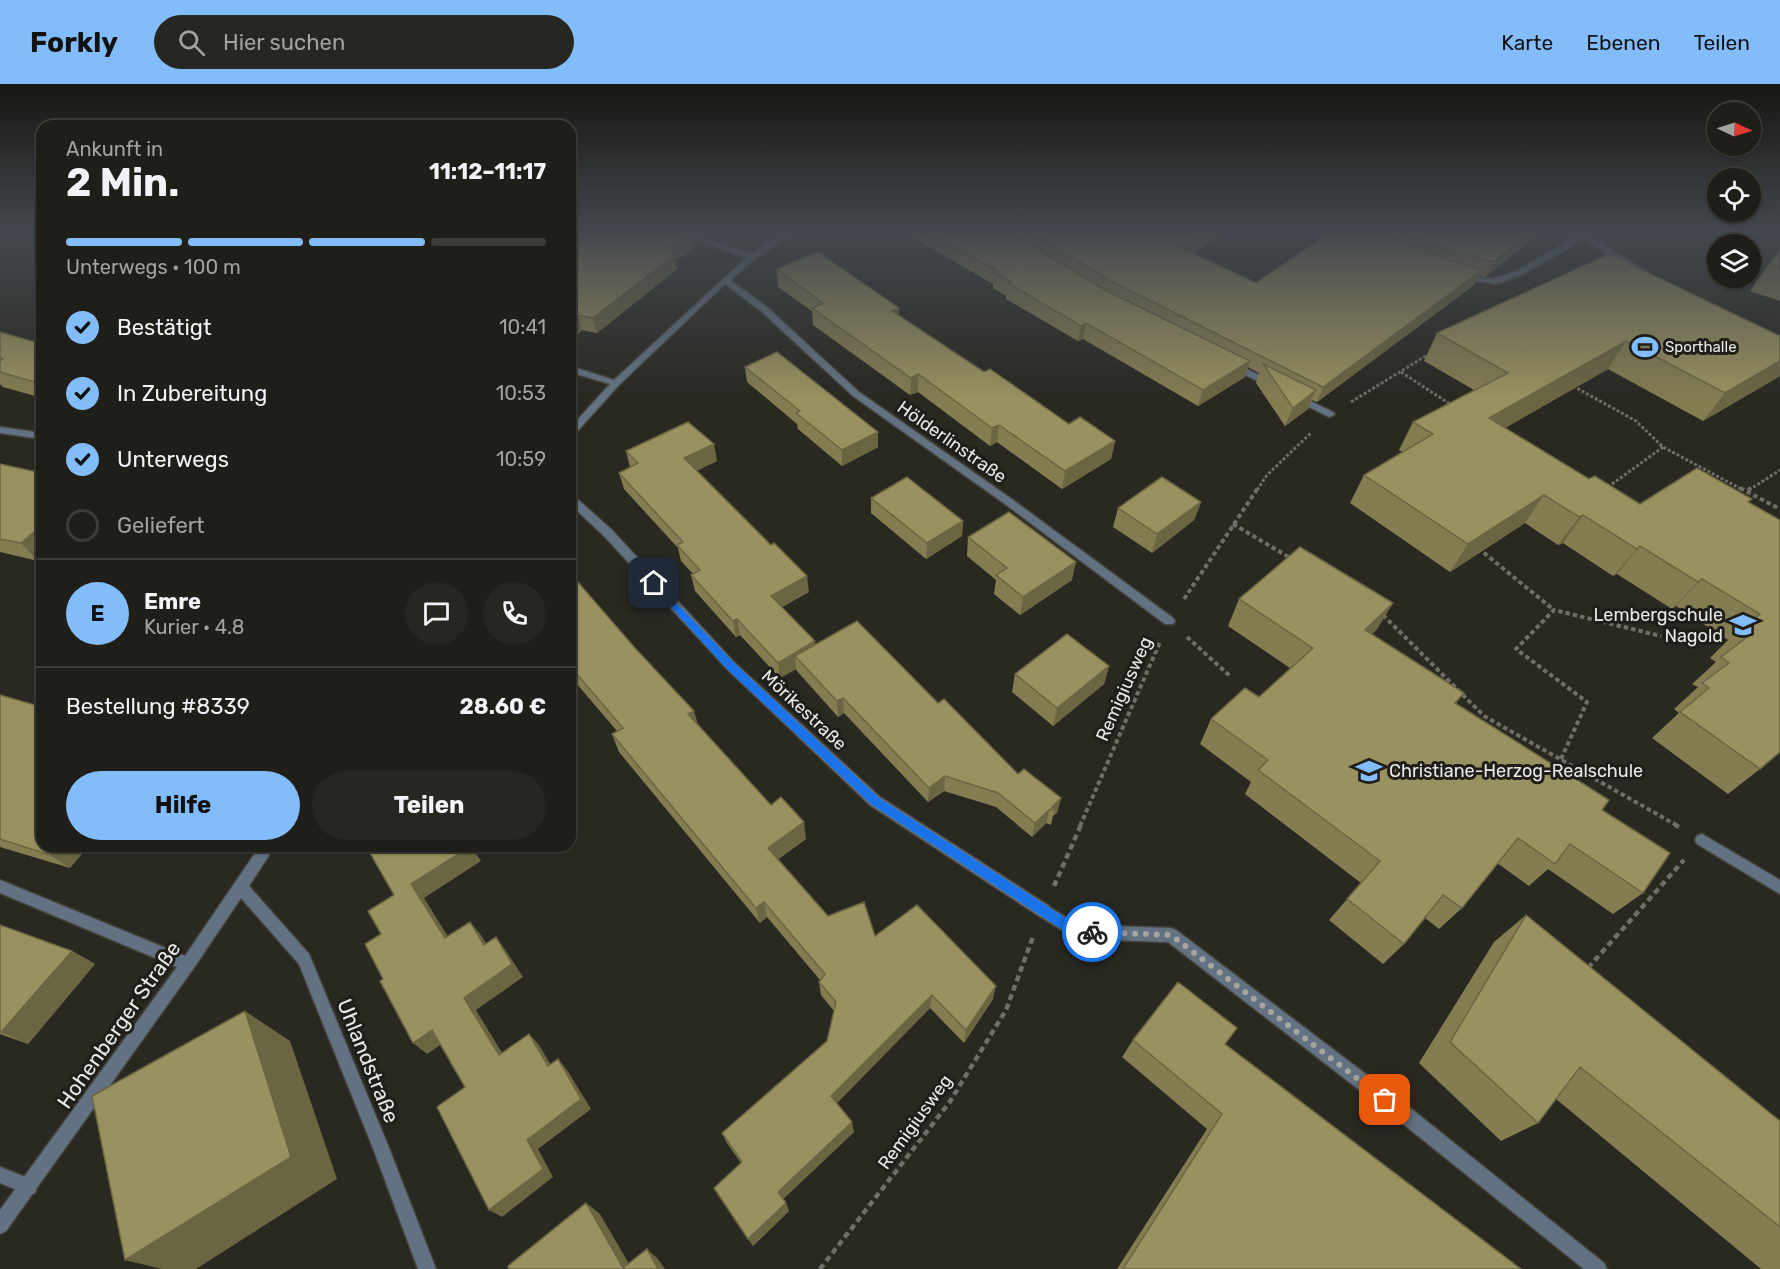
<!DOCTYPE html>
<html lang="de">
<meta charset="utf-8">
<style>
:root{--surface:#1f1e19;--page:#272722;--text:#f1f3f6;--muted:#a1a2a2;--line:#3c3c38;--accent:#82bcfa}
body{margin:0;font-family:Rubik,sans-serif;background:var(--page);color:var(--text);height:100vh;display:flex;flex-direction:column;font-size:22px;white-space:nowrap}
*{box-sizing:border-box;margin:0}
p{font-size:20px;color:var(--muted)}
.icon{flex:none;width:33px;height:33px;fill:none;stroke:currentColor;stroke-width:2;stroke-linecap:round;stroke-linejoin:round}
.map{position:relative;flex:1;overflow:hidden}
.details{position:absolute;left:36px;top:36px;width:540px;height:732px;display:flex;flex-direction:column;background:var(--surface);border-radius:18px;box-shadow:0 2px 4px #0004,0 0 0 2px var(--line)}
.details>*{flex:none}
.needle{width:39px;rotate:94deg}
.buttons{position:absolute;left:1707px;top:18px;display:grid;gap:12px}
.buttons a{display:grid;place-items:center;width:54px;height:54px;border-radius:50%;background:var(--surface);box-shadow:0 2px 4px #0004,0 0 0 2px var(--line);font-size:30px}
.pin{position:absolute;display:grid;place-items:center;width:51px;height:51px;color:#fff;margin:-26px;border-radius:12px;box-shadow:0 3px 9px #0006}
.courier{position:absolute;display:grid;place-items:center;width:60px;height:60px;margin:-30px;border:4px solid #1a73e8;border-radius:50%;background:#fff;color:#222;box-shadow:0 2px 8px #0007}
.headline em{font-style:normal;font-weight:700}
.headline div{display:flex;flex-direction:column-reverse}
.headline{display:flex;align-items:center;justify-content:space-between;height:102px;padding:0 30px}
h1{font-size:39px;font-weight:700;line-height:45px}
.bar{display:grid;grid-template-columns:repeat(4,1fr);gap:9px 6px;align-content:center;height:72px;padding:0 30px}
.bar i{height:8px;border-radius:4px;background:var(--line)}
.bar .selected{background:var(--accent)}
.bar p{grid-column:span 4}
.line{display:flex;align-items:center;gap:15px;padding:0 30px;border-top:2px solid var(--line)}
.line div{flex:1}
.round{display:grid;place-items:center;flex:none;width:63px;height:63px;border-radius:32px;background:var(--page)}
ol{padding:0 30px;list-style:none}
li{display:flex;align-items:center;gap:18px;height:66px}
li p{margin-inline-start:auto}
li .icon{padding:6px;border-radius:50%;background:var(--accent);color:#111;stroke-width:4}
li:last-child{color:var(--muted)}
li i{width:33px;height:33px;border:3px solid var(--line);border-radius:50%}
.primary-button{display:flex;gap:12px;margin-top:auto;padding:12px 30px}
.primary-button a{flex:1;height:69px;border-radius:36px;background:var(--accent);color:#111;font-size:24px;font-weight:700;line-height:69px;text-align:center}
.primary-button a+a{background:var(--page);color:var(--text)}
header{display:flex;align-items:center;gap:36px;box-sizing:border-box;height:84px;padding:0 30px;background:var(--accent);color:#111}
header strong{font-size:28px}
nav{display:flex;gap:33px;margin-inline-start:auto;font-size:21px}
.search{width:420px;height:54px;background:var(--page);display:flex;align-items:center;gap:15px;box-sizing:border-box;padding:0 21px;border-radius:33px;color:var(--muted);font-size:22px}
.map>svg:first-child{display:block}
</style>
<header>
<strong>Forkly</strong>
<div class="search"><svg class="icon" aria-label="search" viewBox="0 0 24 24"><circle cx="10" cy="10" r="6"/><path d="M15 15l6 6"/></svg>Hier suchen</div>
<nav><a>Karte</a><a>Ebenen</a><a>Teilen</a></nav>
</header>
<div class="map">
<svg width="1780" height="1185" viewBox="0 0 1780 1185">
<rect width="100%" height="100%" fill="#292821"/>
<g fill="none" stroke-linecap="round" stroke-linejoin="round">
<g stroke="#44433c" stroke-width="3">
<path id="service" d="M 1044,820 L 1079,841 L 1171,844 L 1176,846 L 1409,1023 L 1604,1179 L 1607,1185 L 1584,1185 L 1397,1035 L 1168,858 L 1077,855 L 1039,832 L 1037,827 L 1039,822 Z
M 0,1083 L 35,1097 L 37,1103 L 35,1109 L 29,1111 L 0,1099 Z"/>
</g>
<g stroke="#44433c" stroke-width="3">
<path id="minor" d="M 675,149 L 688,149 L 751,170 L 784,149 L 794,149 L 755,175 L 730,196 L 767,223 L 859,308 L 1013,416 L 1173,534 L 1175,537 L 1173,540 L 1165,540 L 1005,420 L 853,312 L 761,227 L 725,200 L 619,301 L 573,352 L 570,353 L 570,344 L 610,300 L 570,288 L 570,282 L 614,296 L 746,174 Z
M 1576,149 L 1586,149 L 1647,188 L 1640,190 L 1584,155 L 1522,191 L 1497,200 L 1460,195 L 1456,193 L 1460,191 L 1493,195 L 1516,187 L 1578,151 Z
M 1232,278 L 1276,299 L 1278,301 L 1276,303 L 1270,303 L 1229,283 L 1227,281 Z
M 1296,310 L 1333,328 L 1335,330 L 1330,333 L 1327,332 L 1293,315 L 1293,311 Z
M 0,343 L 42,349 L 42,355 L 0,349 Z
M 570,411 L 574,412 L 612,446 L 735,579 L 880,713 L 1049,822 L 1051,827 L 1049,832 L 1044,834 L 1039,832 L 870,721 L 727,585 L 604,452 L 570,420 Z
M 1702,750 L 1780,796 L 1780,810 L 1697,760 L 1695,756 L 1697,752 Z
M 260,762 L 275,762 L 249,802 L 309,870 L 389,1064 L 436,1185 L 418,1185 L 373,1064 L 299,880 L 241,814 L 193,885 L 6,1147 L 0,1150 L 0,1126 L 177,883 L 0,809 L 0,796 L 185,872 Z"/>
</g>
<path stroke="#6f6e68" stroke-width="3" stroke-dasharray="3 2" stroke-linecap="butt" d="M 1401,288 L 1453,322
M 1573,302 L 1636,337 L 1663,363 L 1743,406
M 1351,318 L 1429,270
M 1608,403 L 1663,363
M 1257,406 L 1267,391 L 1312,348
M 1749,406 L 1780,386"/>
<path stroke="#6f6e68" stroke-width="4" stroke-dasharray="4.5 3" stroke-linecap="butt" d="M 1740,404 L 1780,425
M 1748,406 L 1751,404
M 1233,440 L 1292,475
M 1478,464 L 1554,526
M 1184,515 L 1258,404
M 1383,531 L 1484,632 L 1678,742
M 1187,553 L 1231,593
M 1561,675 L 1587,618 L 1516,565 L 1554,526 L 1661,552
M 1080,742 L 1160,558"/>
<path stroke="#6f6e68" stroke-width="4.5" stroke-dasharray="6 4" stroke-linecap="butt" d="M 1675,741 L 1679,743
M 1054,802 L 1081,741
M 1588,884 L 1684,776
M 820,1185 L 949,1019 L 1006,926 L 1033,853"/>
<use href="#service" fill="#637282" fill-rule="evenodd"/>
<use href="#minor" fill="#637282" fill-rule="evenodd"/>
</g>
<path fill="#847d52" d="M 570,149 L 694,166 L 675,176 L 677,185 L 597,249 L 582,246 L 573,255 L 570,254 Z
M 905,149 L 1226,149 L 1192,169 L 1256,199 L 1329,149 L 1540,149 L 1485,193 L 1479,191 L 1474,201 L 1317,318 L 1312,316 L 1308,325 L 1285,342 L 1256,299 L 1259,289 L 1248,283 L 1245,293 L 1198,322 L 1083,255 L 1078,257 L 1006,215 L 1006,212 L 993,204 L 993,200 Z
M 1780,165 L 1780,217 L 1750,207 Z
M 777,185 L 899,231 L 984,288 L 1069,340 L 1115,357 L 1111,375 L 1062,405 L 997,358 L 990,362 L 918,308 L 910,311 L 813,241 L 812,227 L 778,203 Z
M 0,248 L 42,260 L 42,314 L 3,303 L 0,300 Z
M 1437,249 L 1780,252 L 1780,292 L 1703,337 L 1608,285 L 1505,344 L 1589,395 L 1640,420 L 1749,418 L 1780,436 L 1760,685 L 1728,710 L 1652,654 L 1679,629 L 1674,625 L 1698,603 L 1692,600 L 1716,578 L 1710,574 L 1728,556 L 1676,522 L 1672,525 L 1617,490 L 1613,492 L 1563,459 L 1558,461 L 1525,439 L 1450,488 L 1350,419 L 1364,391 L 1403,368 L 1399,366 L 1413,338 L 1474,306 L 1424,277 Z
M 745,283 L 878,363 L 842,382 L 798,345 L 797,340 L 747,298 Z
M 626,367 L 717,377 L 696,387 L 809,508 L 782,523 L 815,560 L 938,619 L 1018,690 L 1061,714 L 1057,729 L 1053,732 L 1051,741 L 1046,739 L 1032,753 L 996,723 L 944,707 L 928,718 L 844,629 L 838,633 L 797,587 L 796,585 L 780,594 L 740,551 L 736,553 L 695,507 L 691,491 L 693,490 L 681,477 L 678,464 L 624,405 L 619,389 L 630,383 Z
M 0,380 L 42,389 L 42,473 L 38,477 L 0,468 Z
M 871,414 L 963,437 L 962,452 L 926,475 L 871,429 Z
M 1201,418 L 1194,436 L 1152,469 L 1113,443 L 1118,424 Z
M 968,453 L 1072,496 L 1020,531 L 994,510 L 996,496 L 967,472 Z
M 570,489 L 698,640 L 771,721 L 806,755 L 778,775 L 828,832 L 875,852 L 993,915 L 964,959 L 930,924 L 837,1019 L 854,1048 L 783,1115 L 789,1127 L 753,1162 L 741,1079 L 727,1059 L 722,1049 L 827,957 L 834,927 L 821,911 L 819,898 L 820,896 L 767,833 L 760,839 L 619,668 L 612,650 L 617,647 L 570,592 Z
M 1239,515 L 1393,519 L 1377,545 L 1372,550 L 1464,609 L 1456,619 L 1602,726 L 1643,809 L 1613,830 L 1548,785 L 1529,802 L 1497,779 L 1462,824 L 1439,845 L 1425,834 L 1404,860 L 1383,880 L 1329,836 L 1361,799 L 1245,710 L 1251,698 L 1200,660 L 1211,635 L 1259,613 L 1290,584 L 1228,542 Z
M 1109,582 L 1104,600 L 1053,642 L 1012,608 L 1015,590 Z
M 0,611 L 70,784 L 0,763 Z
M 1526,831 L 1780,1037 L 1780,1185 L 1761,1185 L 1556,1015 L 1538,1039 L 1501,1057 L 1419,979 L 1494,858 Z
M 0,841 L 72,867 L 95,880 L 28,960 L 0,950 Z
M 1133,956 L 1225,960 L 1521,1185 L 1117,1185 L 1207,1045 L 1122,973 Z"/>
<path fill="#6b6642" d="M 1203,149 L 1226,149 L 1176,178 L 1179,163 Z
M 1529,149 L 1540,149 L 1485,193 L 1493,178 Z
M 691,152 L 694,166 L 675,176 L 677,185 L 597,249 L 593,234 L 670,163 Z
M 1482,186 L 1474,201 L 1317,318 L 1323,303 Z
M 899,224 L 899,241 L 892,227 Z
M 578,231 L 582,246 L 573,255 L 570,245 L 570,238 Z
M 1086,239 L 1083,255 L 1078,257 L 1081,242 Z
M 1626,257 L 1608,285 L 1473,362 L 1489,334 Z
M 1250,277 L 1245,293 L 1198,322 L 1203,306 Z
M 1780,277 L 1780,292 L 1703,337 L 1725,309 Z
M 918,290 L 918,308 L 910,311 L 911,294 Z
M 1316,306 L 1308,325 L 1285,342 L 1293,324 Z
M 999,341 L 997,358 L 990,362 L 992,344 Z
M 878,348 L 878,363 L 842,382 L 842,366 Z
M 1115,357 L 1111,375 L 1062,405 L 1065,387 Z
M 714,360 L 717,377 L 688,391 L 684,374 Z
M 1544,411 L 1525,439 L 1450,488 L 1468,460 Z
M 1201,418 L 1194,436 L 1152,469 L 1157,450 Z
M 1583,431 L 1563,459 L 1558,461 L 1579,433 Z
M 963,437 L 962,452 L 926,475 L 927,459 Z
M 42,441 L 42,473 L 38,477 L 21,459 Z
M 1640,462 L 1617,490 L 1613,492 L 1637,465 Z
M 1076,478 L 1072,496 L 1020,531 L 1023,513 Z
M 807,492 L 809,508 L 773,527 L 771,512 Z
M 1702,495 L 1676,522 L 1672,525 L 1698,498 Z
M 1393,519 L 1377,545 L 1349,572 L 1365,546 Z
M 737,535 L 740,551 L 736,553 L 733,537 Z
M 815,557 L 816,573 L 795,572 L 796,585 L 780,594 L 778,579 Z
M 1109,582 L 1104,600 L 1053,642 L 1057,624 Z
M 843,614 L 844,629 L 838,633 L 837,617 Z
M 694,627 L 699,644 L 688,630 Z
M 945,692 L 944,707 L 928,718 L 929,704 Z
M 1061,714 L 1057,729 L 1053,732 L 1055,726 L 1052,723 Z
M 1050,725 L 1046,739 L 1032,753 L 1035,739 Z
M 804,738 L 806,755 L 772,780 L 768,764 Z
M 58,762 L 89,762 L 70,784 L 50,771 Z
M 471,762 L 481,777 L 424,814 L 457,867 L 445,854 L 411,800 Z
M 764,818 L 767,833 L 760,839 L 756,824 Z
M 470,838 L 481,851 L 495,874 L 484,861 Z
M 496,853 L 506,867 L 523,893 L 476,926 L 510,982 L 499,971 L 464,914 Z
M 72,867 L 95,880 L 28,960 L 1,948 Z
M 996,902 L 993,915 L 964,959 L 966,946 Z
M 932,911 L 930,924 L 833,1023 L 831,1012 Z
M 245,927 L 290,957 L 337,1095 L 196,1185 L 162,1185 L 125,1176 Z
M 432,946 L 445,958 L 427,970 L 413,959 Z
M 529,950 L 539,961 L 558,993 L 548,982 Z
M 558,975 L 567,986 L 591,1025 L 538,1065 L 553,1093 L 502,1133 L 489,1126 L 527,1056 Z
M 852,1038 L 854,1048 L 782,1116 L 778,1108 Z
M 586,1119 L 600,1130 L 632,1185 L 624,1185 Z
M 786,1119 L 789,1127 L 753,1162 L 748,1155 Z
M 647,1165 L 658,1175 L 665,1185 L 658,1185 Z"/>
<path fill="#99915f" stroke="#6b6642" stroke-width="1.5" d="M 570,149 L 683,149 L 691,152 L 670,163 L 674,171 L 593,234 L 578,231 L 570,238 Z
M 931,149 L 1011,149 L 1105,206 L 1250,277 L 1203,306 L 1086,239 L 1081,242 L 1008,199 L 1011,198 L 994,188 L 998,187 Z
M 1031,149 L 1203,149 L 1179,163 L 1256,199 L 1329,149 L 1382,149 L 1432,171 L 1482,186 L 1323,303 L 1113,198 Z
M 1407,149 L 1529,149 L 1493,178 L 1439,163 Z
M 1780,166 L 1780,184 L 1770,180 Z
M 818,168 L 899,224 L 892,227 L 984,288 L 990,285 L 1069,340 L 1080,333 L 1115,357 L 1065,387 L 999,341 L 992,344 L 918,290 L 911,294 L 812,224 L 823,219 L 777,185 Z
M 1609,170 L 1780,252 L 1780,277 L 1725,309 L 1626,257 L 1489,334 L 1589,395 L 1595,392 L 1640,420 L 1697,384 L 1752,415 L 1748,418 L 1780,436 L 1780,668 L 1760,685 L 1680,628 L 1709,604 L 1702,599 L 1729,579 L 1721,573 L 1747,553 L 1738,547 L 1760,530 L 1702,495 L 1698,498 L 1640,462 L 1637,465 L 1583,431 L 1579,433 L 1544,411 L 1468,460 L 1364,391 L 1433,350 L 1413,338 L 1508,289 L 1437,249 Z
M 0,248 L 42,260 L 42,299 L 41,300 L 0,288 L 0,277 L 3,275 L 0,274 Z
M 777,268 L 878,348 L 842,366 L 796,329 L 800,327 L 745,283 Z
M 1263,280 L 1316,306 L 1293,324 Z
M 688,338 L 714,360 L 684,374 L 771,461 L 774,459 L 807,492 L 771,512 L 815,557 L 778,579 L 737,535 L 733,537 L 691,491 L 700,486 L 677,461 L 683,458 L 619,389 L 638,379 L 626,367 Z
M 0,380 L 42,389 L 42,441 L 21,459 L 0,455 Z
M 907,393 L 963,437 L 927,459 L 871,414 Z
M 1162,393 L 1201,418 L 1157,450 L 1118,424 Z
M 1009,428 L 1076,478 L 1023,513 L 996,491 L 1007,484 L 968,453 Z
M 1300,463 L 1393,519 L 1365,546 L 1464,609 L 1455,619 L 1609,716 L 1602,726 L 1670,769 L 1643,809 L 1570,760 L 1555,780 L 1518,754 L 1462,824 L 1443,811 L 1404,860 L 1347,815 L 1380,777 L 1258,686 L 1268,676 L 1211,635 L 1245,604 L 1259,613 L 1313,564 L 1239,515 Z
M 570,489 L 635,564 L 694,627 L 688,630 L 771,721 L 781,713 L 804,738 L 768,764 L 828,832 L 864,818 L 875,852 L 917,821 L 996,902 L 966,946 L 932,911 L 831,1012 L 852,1038 L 778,1108 L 786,1119 L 748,1155 L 714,1104 L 742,1078 L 722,1049 L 827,957 L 836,918 L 819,898 L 825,890 L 764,818 L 756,824 L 612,650 L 623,644 L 570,582 Z
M 857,537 L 938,619 L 944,615 L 1018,690 L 1024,685 L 1061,714 L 1052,723 L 1055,726 L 1050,725 L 1035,739 L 998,709 L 945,692 L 929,704 L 843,614 L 837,617 L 795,572 Z
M 1067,550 L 1109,582 L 1057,624 L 1015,590 Z
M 0,611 L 42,623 L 42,762 L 58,762 L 50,771 L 0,755 Z
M 366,762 L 471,762 L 411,800 L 445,854 L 470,838 L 484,861 L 496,853 L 512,880 L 464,914 L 499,971 L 529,950 L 548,982 L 558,975 L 581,1015 L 527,1056 L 543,1085 L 489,1126 L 437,1023 L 465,1003 L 432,946 L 413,959 L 380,897 L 383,895 L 365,860 L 381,850 L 368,827 L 394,811 Z
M 1526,831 L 1780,1037 L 1780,1143 L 1580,983 L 1538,1039 L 1450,958 Z
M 0,841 L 72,867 L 1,948 L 0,948 Z
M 1178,898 L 1237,944 L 1225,960 L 1521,1185 L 1123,1185 L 1222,1030 L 1133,956 Z
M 245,927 L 291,1073 L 125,1176 L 92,1012 Z
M 586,1119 L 623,1184 L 647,1165 L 658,1185 L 509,1185 L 508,1182 Z"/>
<linearGradient id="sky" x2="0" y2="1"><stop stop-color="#171612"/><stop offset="0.47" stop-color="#43484e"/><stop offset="1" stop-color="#43484e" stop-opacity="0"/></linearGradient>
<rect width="1780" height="315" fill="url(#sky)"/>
<path fill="#1a73e8" d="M 654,496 L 734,579 L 879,714 L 1078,842 L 1096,844 L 1096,852 L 1072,852 L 871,720 L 727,585 L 651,501 L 649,499 Z"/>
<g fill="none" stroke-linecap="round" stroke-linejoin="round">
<path stroke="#a6a5a0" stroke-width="6" stroke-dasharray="0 10.8" d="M 1092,848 L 1171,851 L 1385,1016"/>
</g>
<defs>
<g id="stadium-bare" transform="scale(2.07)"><path d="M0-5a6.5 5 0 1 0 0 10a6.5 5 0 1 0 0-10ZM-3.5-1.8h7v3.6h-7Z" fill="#82bcfa" stroke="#1f1e18" stroke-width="2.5" paint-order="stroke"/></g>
<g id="school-bare" transform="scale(2.07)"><path d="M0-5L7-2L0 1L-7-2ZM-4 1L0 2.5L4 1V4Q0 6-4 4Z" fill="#82bcfa" stroke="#1f1e18" stroke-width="2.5" paint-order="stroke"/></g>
</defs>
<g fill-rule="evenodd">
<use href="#stadium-bare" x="1645" y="263"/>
<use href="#school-bare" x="1743" y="541"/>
<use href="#school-bare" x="1369" y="687"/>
</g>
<g text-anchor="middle" stroke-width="6" stroke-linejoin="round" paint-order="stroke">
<g font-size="15" fill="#eae9e5" stroke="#1f1e18" text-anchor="start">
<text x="1665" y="268">Sporthalle</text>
</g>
<g font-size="18" fill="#eae9e5" stroke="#1f1e18">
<text transform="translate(952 358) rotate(35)" y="6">Hölderlinstraße</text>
<text transform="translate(1124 605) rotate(-66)" y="6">Remigiusweg</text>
<text transform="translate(804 626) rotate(43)" y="6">Mörikestraße</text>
<text transform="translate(915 1038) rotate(-54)" y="6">Remigiusweg</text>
</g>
<g font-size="18" fill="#eae9e5" stroke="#1f1e18" text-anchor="end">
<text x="1723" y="537">Lembergschule<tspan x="1723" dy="21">Nagold</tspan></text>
<text x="1389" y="693" text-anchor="start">Christiane-Herzog-Realschule</text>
</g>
<g font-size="21" fill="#eae9e5" stroke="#1f1e18">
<text transform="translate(119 941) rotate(-55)" y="7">Hohenberger Straße</text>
<text transform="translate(368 977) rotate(68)" y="7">Uhlandstraße</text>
</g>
</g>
</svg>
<div class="buttons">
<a><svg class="needle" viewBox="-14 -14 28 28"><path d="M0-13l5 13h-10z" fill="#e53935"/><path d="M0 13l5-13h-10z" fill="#a1a2a2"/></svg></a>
<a><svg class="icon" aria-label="locate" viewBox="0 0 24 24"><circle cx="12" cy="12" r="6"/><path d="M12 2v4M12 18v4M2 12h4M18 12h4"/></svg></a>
<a><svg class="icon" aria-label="layers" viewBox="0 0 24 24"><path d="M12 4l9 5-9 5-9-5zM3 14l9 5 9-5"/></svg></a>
</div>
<div class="pin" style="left:1385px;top:1016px;background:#ea580c"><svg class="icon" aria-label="bag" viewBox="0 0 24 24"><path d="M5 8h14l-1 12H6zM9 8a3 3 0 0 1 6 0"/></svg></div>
<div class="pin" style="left:654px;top:499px;background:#1f2937"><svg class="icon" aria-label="home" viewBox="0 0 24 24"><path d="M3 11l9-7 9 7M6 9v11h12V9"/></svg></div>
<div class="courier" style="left:1092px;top:848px"><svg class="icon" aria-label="bike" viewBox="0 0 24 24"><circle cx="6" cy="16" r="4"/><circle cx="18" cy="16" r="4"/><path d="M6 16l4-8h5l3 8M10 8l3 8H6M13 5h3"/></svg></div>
<section class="details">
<div class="headline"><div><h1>2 Min.</h1><p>Ankunft in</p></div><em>11:12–11:17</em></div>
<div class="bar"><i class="selected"></i><i class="selected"></i><i class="selected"></i><i></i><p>Unterwegs · 100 m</p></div>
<ol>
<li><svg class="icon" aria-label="check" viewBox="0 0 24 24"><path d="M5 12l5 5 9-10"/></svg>Bestätigt<p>10:41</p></li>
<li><svg class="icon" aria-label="check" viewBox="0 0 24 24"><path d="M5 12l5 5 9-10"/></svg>In Zubereitung<p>10:53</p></li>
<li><svg class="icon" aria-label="check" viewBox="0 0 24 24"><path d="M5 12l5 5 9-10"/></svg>Unterwegs<p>10:59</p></li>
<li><i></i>Geliefert</li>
</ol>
<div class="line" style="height:108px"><b class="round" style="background:var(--accent);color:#111">E</b><div><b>Emre</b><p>Kurier · 4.8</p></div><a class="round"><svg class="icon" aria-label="chat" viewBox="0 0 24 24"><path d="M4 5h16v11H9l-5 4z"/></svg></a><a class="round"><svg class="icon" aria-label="phone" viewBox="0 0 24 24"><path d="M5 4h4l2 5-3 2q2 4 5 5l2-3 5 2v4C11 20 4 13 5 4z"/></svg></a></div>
<div class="line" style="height:78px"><div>Bestellung #8339</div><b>28.60 €</b></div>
<div class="primary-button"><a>Hilfe</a><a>Teilen</a></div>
</section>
</div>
